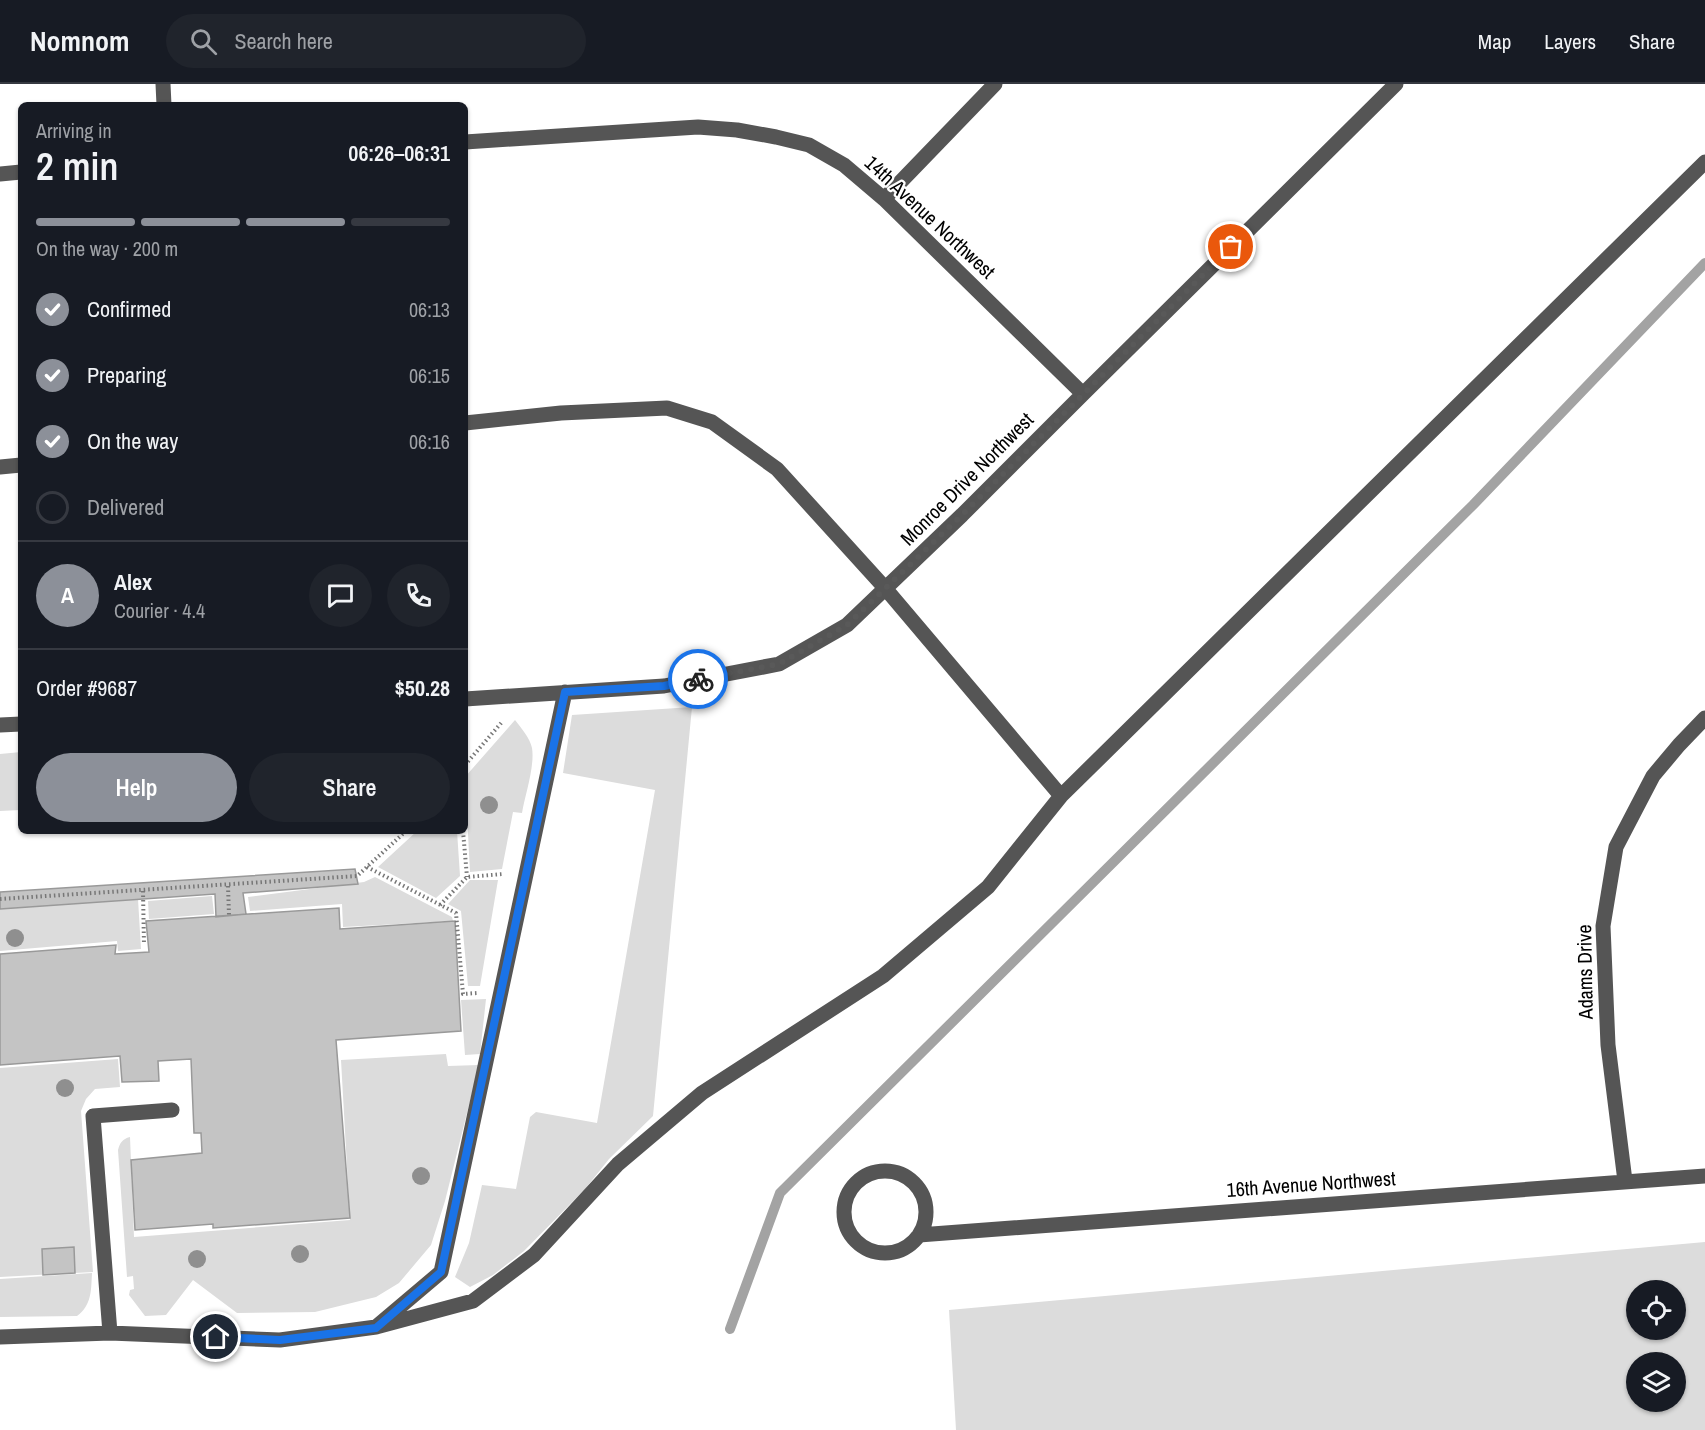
<!DOCTYPE html>
<meta charset="utf-8">
<style>
:root{--surface:#171b24;--page:#20242c;--text:#f1f3f6;--muted:#9ea1a6;--line:#363941;--accent:#8c9099}
body{margin:0;font-family:"Archivo Narrow",sans-serif;background:var(--page);color:var(--text);height:100vh;display:flex;flex-direction:column;font-size:22px;white-space:nowrap}
*{box-sizing:border-box;margin:0}
p{font-size:20px;color:var(--muted)}
.icon{flex:none;width:33px;height:33px;fill:none;stroke:currentColor;stroke-width:2;stroke-linecap:round;stroke-linejoin:round}
.map{position:relative;flex:1;overflow:hidden}
.drawer{position:absolute;left:18px;top:18px;width:450px;height:732px;display:flex;flex-direction:column;background:var(--surface);border-radius:9px;box-shadow:0 2px 4px #0004}
.drawer>*{flex:none}
.tools{position:absolute;left:1626px;top:1196px;display:grid;gap:12px}
.tools a{display:grid;place-items:center;width:60px;height:60px;border-radius:50%;background:var(--surface);box-shadow:0 2px 4px #0004;font-size:30px}
.pin{position:absolute;display:grid;place-items:center;width:51px;height:51px;color:#fff;margin:-26px;border:3px solid #fff;border-radius:50%;box-shadow:0 2px 6px #0007}
.courier{position:absolute;display:grid;place-items:center;width:60px;height:60px;margin:-30px;border:4px solid #1a73e8;border-radius:50%;background:#fff;color:#222;box-shadow:0 2px 8px #0007}
.headline em{font-style:normal;font-weight:600}
.headline div{display:flex;flex-direction:column-reverse}
.headline{display:flex;align-items:center;justify-content:space-between;height:102px;padding:0 18px}
h1{font-size:39px;font-weight:600;line-height:45px}
.bar{display:grid;grid-template-columns:repeat(4,1fr);gap:9px 6px;align-content:center;height:72px;padding:0 18px}
.bar i{height:8px;border-radius:4px;background:var(--line)}
.bar .active{background:var(--accent)}
.bar p{grid-column:span 4}
.line{display:flex;align-items:center;gap:15px;padding:0 18px;border-top:2px solid var(--line)}
.line div{flex:1}
.round{display:grid;place-items:center;flex:none;width:63px;height:63px;border-radius:32px;background:var(--page)}
ol{padding:0 18px;list-style:none}
li{display:flex;align-items:center;gap:18px;height:66px}
li p{margin-inline-start:auto}
li .icon{padding:6px;border-radius:50%;background:var(--accent);color:#fff;stroke-width:4}
li:last-child{color:var(--muted)}
li i{width:33px;height:33px;border:3px solid var(--line);border-radius:50%}
.action{display:flex;gap:12px;margin-top:auto;padding:12px 18px}
.action a{flex:1;height:69px;border-radius:36px;background:var(--accent);color:#fff;font-size:24px;font-weight:600;line-height:69px;text-align:center}
.action a+a{background:var(--page);color:var(--text)}
header{display:flex;align-items:center;gap:36px;box-sizing:border-box;height:84px;padding:0 30px;background:var(--surface);border-bottom:2px solid var(--line)}
header strong{font-size:28px}
nav{display:flex;gap:33px;margin-inline-start:auto;font-size:21px}
.search{width:420px;height:54px;background:var(--page);display:flex;align-items:center;gap:15px;box-sizing:border-box;padding:0 21px;border-radius:33px;color:var(--muted);font-size:22px}
.map>svg:first-child{display:block}
</style>
<header>
<strong>Nomnom</strong>
<div class="search"><svg class="icon" aria-label="search" viewBox="0 0 24 24"><circle cx="10" cy="10" r="6"/><path d="M15 15l6 6"/></svg>Search here</div>
<nav><a>Map</a><a>Layers</a><a>Share</a></nav>
</header>
<div class="map">
<svg width="1705" height="1346" viewBox="0 0 1705 1346">
<rect width="100%" height="100%" fill="#fff"/>
<path fill="#dcdcdc" fill-rule="evenodd" d="M 692,623 L 653,1032 L 609,1075 L 585,1105 L 524,1167 L 493,1191 L 470,1203 L 455,1193 L 469,1159 L 482,1101 L 516,1105 L 530,1033 L 536,1028 L 597,1039 L 655,706 L 563,689 L 572,631 Z
M 515,636 C 521,644 530,654 532,664 C 535,682 525,711 522,729 L 513,728 L 502,785 L 470,788 L 465,693 Z
M 21,668 L 21,726 L 0,727 L 0,670 Z
M 417,747 L 457,747 L 460,792 L 436,814 L 378,783 Z
M 375,793 L 452,833 L 453,837 L 343,843 L 342,820 L 250,827 L 248,813 L 364,798 Z
M 470,796 L 498,796 L 480,902 L 468,902 L 461,827 L 448,820 Z
M 212,812 L 214,830 L 149,835 L 148,817 Z
M 138,815 L 141,865 L 118,867 L 117,857 L 0,867 L 0,825 Z
M 486,915 L 480,970 L 465,971 L 461,916 Z
M 446,970 L 448,982 L 479,981 L 445,1117 L 431,1161 L 399,1199 L 376,1213 L 315,1228 L 237,1229 L 193,1196 L 166,1231 L 145,1232 L 129,1211 L 130,1206 L 134,1205 L 133,1192 L 127,1193 L 118,1066 C 120,1059 122,1055 130,1053 L 134,1153 L 350,1136 L 341,976 Z
M 118,975 L 120,1003 L 95,1005 L 86,1015 L 81,1027 L 93,1188 L 0,1193 L 0,984 Z
M 1705,1158 L 1705,1346 L 956,1346 L 949,1226 ZM 1636,1206 L 1676,1206 L 1676,1245 L 1636,1245 ZM 1636,1278 L 1676,1278 L 1676,1317 L 1636,1317 Z
M 92,1189 C 91,1206 92,1221 77,1232 L 0,1233 L 0,1195 Z"/>
<g fill="none" stroke-linecap="round" stroke-linejoin="round">
<path stroke="#a3a3a3" stroke-width="10" d="M 730,1245 L 780,1109 L 1473,421 L 1705,179"/>
</g>
<path fill="#c4c4c4" stroke="#999" stroke-width="1.5" d="M 355,785 L 358,800 L 243,809 L 246,830 L 216,833 L 215,810 L 0,825 L 0,808 Z
M 339,824 L 340,845 L 455,837 L 461,947 L 336,956 L 350,1134 L 213,1144 L 213,1140 L 135,1146 L 131,1076 L 202,1069 L 201,1049 L 194,1049 L 191,975 L 158,977 L 159,997 L 122,998 L 120,972 L 0,981 L 0,870 L 116,861 L 115,870 L 149,868 L 146,837 Z
M 74,1163 L 75,1189 L 43,1191 L 42,1165 Z"/>
<g fill="none" stroke-linecap="round" stroke-linejoin="round">
<path stroke="#777" stroke-width="4" stroke-dasharray="1.5 3" stroke-linecap="butt" d="M 465,681 L 502,638
M 463,747 L 467,793
M 367,783 L 456,829 L 463,910 L 477,909
M 228,802 L 229,831
M 143,807 L 144,861
M 0,815 L 357,792 L 406,747
M 440,821 L 467,793 L 503,790"/>
<path stroke="#555" stroke-width="15" d="M 163,0 L 164,21
M 465,58 L 698,43 L 737,46 L 776,53 L 809,61 L 844,81 L 884,115 L 1083,310
M 0,90 L 21,88
M 884,115 L 995,0
M 0,383 L 21,381
M 465,615 L 664,602 L 779,580 L 847,541 L 962,431 L 1083,310 L 1396,0
M 0,641 L 21,640
M 1061,712 L 1705,78
M844 1128a41 41 0 1 1 82 0a41 41 0 1 1-82 0Z
M 1625,1097 L 1608,961 L 1603,842 L 1616,763 L 1653,692 L 1679,661 L 1705,634
M 919,1151 L 1705,1092
M 376,1243 L 473,1217 L 534,1171 L 618,1080 L 702,1009 L 883,892 L 988,803 L 1061,712 L 885,504 L 777,385 L 712,338 L 667,324 L 561,329 L 465,339
M 110,1249 L 93,1032 L 172,1026
M 0,1253 L 110,1249 L 280,1256 L 376,1243 L 441,1188 L 565,608"/>
</g>
<g fill="#8f8f8f">
<circle cx="489" cy="721" r="9"/>
<circle cx="15" cy="854" r="9"/>
<circle cx="65" cy="1004" r="9"/>
<circle cx="421" cy="1092" r="9"/>
<circle cx="300" cy="1170" r="9"/>
<circle cx="197" cy="1175" r="9"/>
</g>
<g fill="none" stroke-linecap="round" stroke-linejoin="round">
<path stroke="#595959" stroke-width="6" stroke-dasharray="0 10.8" d="M 698,595 L 779,580 L 847,541 L 962,431 L 1231,163"/>
<path stroke="#1a73e8" stroke-width="8" d="M 216,1253 L 280,1256 L 376,1244 L 441,1188 L 565,608 L 664,602 L 698,595"/>
</g>
<g text-anchor="middle" stroke-width="4.5" stroke-linejoin="round" paint-order="stroke">
<g font-size="20" fill="#000" stroke="#fff">
<text transform="translate(930 133) rotate(43)" y="7">14th Avenue Northwest</text>
<text transform="translate(967 395) rotate(-45)" y="7">Monroe Drive Northwest</text>
<text transform="translate(1585 888) rotate(-91)" y="7">Adams Drive</text>
<text transform="translate(1311 1100) rotate(-4)" y="7">16th Avenue Northwest</text>
</g>
</g>
</svg>
<div class="tools">
<a><svg class="icon" aria-label="locate" viewBox="0 0 24 24"><circle cx="12" cy="12" r="6"/><path d="M12 2v4M12 18v4M2 12h4M18 12h4"/></svg></a>
<a><svg class="icon" aria-label="layers" viewBox="0 0 24 24"><path d="M12 4l9 5-9 5-9-5zM3 14l9 5 9-5"/></svg></a>
</div>
<div class="pin" style="left:1231px;top:163px;background:#ea580c"><svg class="icon" aria-label="bag" viewBox="0 0 24 24"><path d="M5 8h14l-1 12H6zM9 8a3 3 0 0 1 6 0"/></svg></div>
<div class="pin" style="left:216px;top:1253px;background:#1f2937"><svg class="icon" aria-label="home" viewBox="0 0 24 24"><path d="M3 11l9-7 9 7M6 9v11h12V9"/></svg></div>
<div class="courier" style="left:698px;top:595px"><svg class="icon" aria-label="bike" viewBox="0 0 24 24"><circle cx="6" cy="16" r="4"/><circle cx="18" cy="16" r="4"/><path d="M6 16l4-8h5l3 8M10 8l3 8H6M13 5h3"/></svg></div>
<section class="drawer">
<div class="headline"><div><h1>2 min</h1><p>Arriving in</p></div><em>06:26–06:31</em></div>
<div class="bar"><i class="active"></i><i class="active"></i><i class="active"></i><i></i><p>On the way · 200 m</p></div>
<ol>
<li><svg class="icon" aria-label="check" viewBox="0 0 24 24"><path d="M5 12l5 5 9-10"/></svg>Confirmed<p>06:13</p></li>
<li><svg class="icon" aria-label="check" viewBox="0 0 24 24"><path d="M5 12l5 5 9-10"/></svg>Preparing<p>06:15</p></li>
<li><svg class="icon" aria-label="check" viewBox="0 0 24 24"><path d="M5 12l5 5 9-10"/></svg>On the way<p>06:16</p></li>
<li><i></i>Delivered</li>
</ol>
<div class="line" style="height:108px"><b class="round" style="background:var(--accent);color:#fff">A</b><div><b>Alex</b><p>Courier · 4.4</p></div><a class="round"><svg class="icon" aria-label="chat" viewBox="0 0 24 24"><path d="M4 5h16v11H9l-5 4z"/></svg></a><a class="round"><svg class="icon" aria-label="phone" viewBox="0 0 24 24"><path d="M5 4h4l2 5-3 2q2 4 5 5l2-3 5 2v4C11 20 4 13 5 4z"/></svg></a></div>
<div class="line" style="height:78px"><div>Order #9687</div><b>$50.28</b></div>
<div class="action"><a>Help</a><a>Share</a></div>
</section>
</div>
